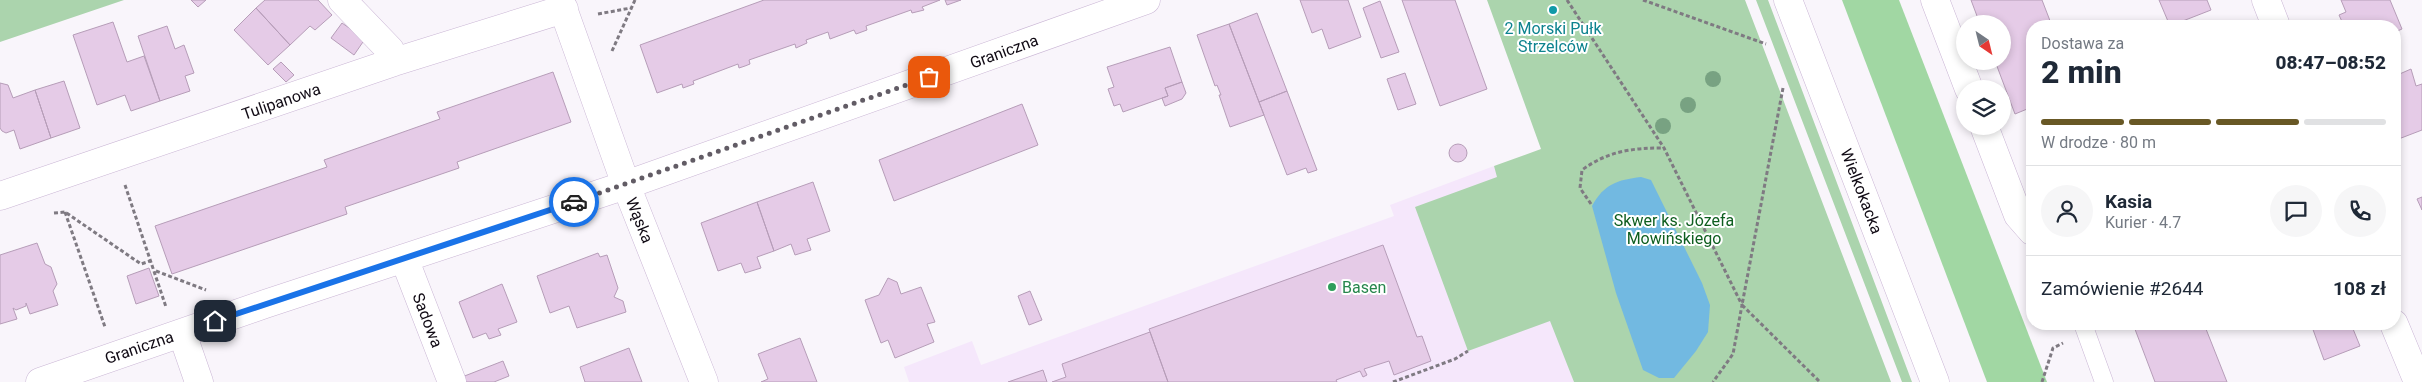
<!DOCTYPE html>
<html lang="pl">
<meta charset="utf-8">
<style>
:root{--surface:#fff;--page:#f6f6f7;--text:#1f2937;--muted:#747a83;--line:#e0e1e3;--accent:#685825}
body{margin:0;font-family:Roboto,sans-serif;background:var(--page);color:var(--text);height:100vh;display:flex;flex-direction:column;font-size:19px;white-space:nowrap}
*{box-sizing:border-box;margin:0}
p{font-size:16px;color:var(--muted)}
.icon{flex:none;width:28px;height:28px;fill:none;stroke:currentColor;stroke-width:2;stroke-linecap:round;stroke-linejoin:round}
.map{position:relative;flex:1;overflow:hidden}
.side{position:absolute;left:2026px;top:20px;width:375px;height:310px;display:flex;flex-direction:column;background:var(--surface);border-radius:20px;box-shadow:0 2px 8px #0003}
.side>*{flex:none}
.needle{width:32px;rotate:145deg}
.tools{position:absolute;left:1956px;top:15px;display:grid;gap:10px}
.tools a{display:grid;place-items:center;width:55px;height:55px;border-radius:50%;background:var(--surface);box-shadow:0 2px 8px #0003;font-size:25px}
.pin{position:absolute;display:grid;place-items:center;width:42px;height:42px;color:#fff;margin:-21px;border-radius:10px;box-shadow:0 2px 8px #0006}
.courier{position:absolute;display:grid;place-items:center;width:50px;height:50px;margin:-25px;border:4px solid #1a73e8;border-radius:50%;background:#fff;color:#222;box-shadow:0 1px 6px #0007}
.summary em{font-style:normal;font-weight:800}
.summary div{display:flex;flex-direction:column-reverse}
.summary{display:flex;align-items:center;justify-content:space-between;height:85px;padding:0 15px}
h1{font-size:32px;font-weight:800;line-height:38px}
.bar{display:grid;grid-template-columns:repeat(4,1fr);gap:8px 5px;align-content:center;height:60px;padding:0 15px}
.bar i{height:6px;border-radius:4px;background:var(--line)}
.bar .current{background:var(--accent)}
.bar p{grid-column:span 4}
.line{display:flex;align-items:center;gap:12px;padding:0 15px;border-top:1px solid var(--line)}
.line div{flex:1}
.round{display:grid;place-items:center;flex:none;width:52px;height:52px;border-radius:26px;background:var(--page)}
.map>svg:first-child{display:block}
</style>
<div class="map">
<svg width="2422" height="382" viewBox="0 0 2422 382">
<rect width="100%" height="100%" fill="#f9f5fb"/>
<path fill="#f5e7fb" d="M 1494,166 L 1574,382 L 909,382 L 904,367 L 972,341 L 981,365 L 1394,216 L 1390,205 Z"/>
<path fill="#abd4ad" d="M 0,0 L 124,0 L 0,42 Z
M 1487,0 L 1745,0 L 1891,382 L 1574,382 L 1550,321 L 1468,351 L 1415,207 L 1497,177 L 1494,166 L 1541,149 Z
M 1756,0 L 1768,0 L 1912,382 L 1902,382 Z"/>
<path fill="#a1d7a3" d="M 1842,0 L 1899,0 L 2047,382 L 1987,382 Z"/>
<path fill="#72b9e1" d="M 1641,177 L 1651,180 L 1702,283 L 1710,305 L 1708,332 L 1696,351 L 1674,378 L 1659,378 L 1643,370 L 1616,293 L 1592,206 C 1604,184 1617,180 1641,177 Z"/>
<path fill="#e5cbe7" stroke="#b69db8" d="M 191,0 L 206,0 L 198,7 Z
M 265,0 L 318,0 L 332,15 L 315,30 L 310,26 L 290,45 L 256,8 Z
M 764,0 L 940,0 L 922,7 L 924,10 L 912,13 L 911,10 L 866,26 L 867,30 L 856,34 L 854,30 L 830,39 L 828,32 L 806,40 L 807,43 L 796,48 L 795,44 L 749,60 L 750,64 L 745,66 L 739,68 L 738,64 L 693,81 L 694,84 L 683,88 L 682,84 L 657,93 L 640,45 Z
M 945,0 L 961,0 L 947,5 Z
M 1300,0 L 1348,0 L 1361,37 L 1329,49 L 1322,29 L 1312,33 Z
M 1402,0 L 1455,0 L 1487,89 L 1440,106 Z
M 1971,0 L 2042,0 L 2052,26 L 2032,26 L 2032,107 L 2015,114 L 1995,61 L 2002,61 L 2002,24 L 1980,24 Z
M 2159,0 L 2207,0 L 2211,10 L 2170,26 Z
M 2341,0 L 2390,0 L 2402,29 L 2395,32 L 2395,26 L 2344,26 L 2339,15 L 2346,12 Z
M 1380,1 L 1399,52 L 1381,58 L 1363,8 Z
M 256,8 L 290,45 L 268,65 L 234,30 Z
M 1257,13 L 1287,91 L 1259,102 L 1229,24 Z
M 113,22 L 127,62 L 144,56 L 160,101 L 131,111 L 125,95 L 97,105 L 73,35 Z
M 342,23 L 365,39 L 354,55 L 331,38 Z
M 1229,24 L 1264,115 L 1230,127 L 1219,95 L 1221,95 L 1217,85 L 1215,86 L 1197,35 Z
M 167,26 L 175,49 L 184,45 L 194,73 L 185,76 L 190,91 L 160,101 L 138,36 Z
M 1170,47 L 1182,82 L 1165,88 L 1168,96 L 1123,112 L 1120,104 L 1114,106 L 1108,89 L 1114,87 L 1107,67 Z
M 281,62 L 294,75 L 286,82 L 273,69 Z
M 2411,69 L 2416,86 L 2422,84 L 2422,130 L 2396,140 L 2395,76 Z
M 553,72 L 571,122 L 457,162 L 459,168 L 345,207 L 347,214 L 172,274 L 155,226 L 327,167 L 324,160 L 440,119 L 437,112 Z
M 1405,73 L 1416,104 L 1398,110 L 1387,79 Z
M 64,81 L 80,128 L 51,138 L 35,90 Z
M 1182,82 L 1186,93 L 1182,99 L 1165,106 L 1162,98 L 1168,96 L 1165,88 Z
M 0,83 L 8,85 L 13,98 L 35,90 L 51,138 L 20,149 L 14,130 L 6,133 L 2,131 L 0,128 Z
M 1287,91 L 1317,170 L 1308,173 L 1306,168 L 1287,175 L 1259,102 Z
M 1022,104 L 1038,145 L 894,201 L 879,160 Z
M1449 153a9 9 0 1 1 18 0a9 9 0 1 1-18 0Z
M 813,182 L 830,231 L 807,239 L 811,250 L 795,255 L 791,244 L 774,251 L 757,202 Z
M 2422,197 L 2422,210 L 2417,199 Z
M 757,202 L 774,251 L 757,257 L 761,268 L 745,273 L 741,263 L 718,271 L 701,223 Z
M 37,243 L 45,264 L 51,267 L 57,284 L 53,291 L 58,305 L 30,314 L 26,303 L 26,306 L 16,310 L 13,308 L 17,319 L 0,324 L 0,255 Z
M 1383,245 L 1417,337 L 1422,336 L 1431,361 L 1394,375 L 1389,361 L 1364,369 L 1367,375 L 1363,377 L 1360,371 L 1336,380 L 1337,382 L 1168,382 L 1149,329 Z
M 598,253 L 600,257 L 607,255 L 618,288 L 614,297 L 623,301 L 626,312 L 577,328 L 569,306 L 550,313 L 537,276 Z
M 149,268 L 159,296 L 136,304 L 127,276 Z
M 888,278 L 897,282 L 901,294 L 921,287 L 935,322 L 927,324 L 934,342 L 895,358 L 888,340 L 881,343 L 865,300 L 879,295 Z
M 502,284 L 517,322 L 498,329 L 501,335 L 489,339 L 486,333 L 473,338 L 459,302 Z
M 1030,291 L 1042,320 L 1029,325 L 1018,296 Z
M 2118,324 L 2204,324 L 2227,382 L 2155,382 L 2133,324 L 2120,329 Z
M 2311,324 L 2351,324 L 2360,346 L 2324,360 Z
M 1150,332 L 1168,382 L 1052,382 L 1066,377 L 1062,364 Z
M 800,338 L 817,382 L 761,382 L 768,379 L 758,354 Z
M 629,348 L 642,382 L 585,382 L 580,367 Z
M 503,361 L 509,376 L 494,382 L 464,382 L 462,377 Z
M 1043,370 L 1047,382 L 1008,382 Z"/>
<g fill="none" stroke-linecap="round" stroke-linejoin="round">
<g stroke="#cab6d5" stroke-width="19">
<path id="service" d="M 2083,324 L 2104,382"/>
</g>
<g stroke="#cab6d5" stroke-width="29">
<path id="minor" d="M 342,0 L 390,50 L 394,62
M 560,0 L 626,185 L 704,382
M 1935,0 L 1969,89
M 2266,0 L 2276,26
M 1984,126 L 2018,215 L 2032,231
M 0,196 L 394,62 L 564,9
M 404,258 L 452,382
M 2394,324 L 2418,382
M 182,333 L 199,382
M 40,382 L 265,304 L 626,185 L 1146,0"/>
</g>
<g stroke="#cab6d5" stroke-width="29">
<path id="tertiary" d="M 1788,0 L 1935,382"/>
</g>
<path stroke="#7f7a82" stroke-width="3" stroke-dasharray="4 2.5" stroke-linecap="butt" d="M 1567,0 L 1664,148 L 1742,305 L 1733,354 L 1713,382
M 1643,0 L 1766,44
M 598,14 L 631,8
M 612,51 L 635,0
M 1783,88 L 1742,305 L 1820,382
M 125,185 L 166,307
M 1591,204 L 1580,188 L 1582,170 C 1608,151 1632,148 1663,148
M 65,212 L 105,327
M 54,213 L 65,212 L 141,264 L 150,261
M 156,271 L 206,290
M 1393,382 L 1455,359 L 1468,351
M 2042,382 L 2053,348 L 2063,343"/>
<use href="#service" stroke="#fff" stroke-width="18"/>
<use href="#minor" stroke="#fff" stroke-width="28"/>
<use href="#tertiary" stroke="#fff" stroke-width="28"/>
</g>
<g fill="#78a282">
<circle cx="1713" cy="79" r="8"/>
<circle cx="1688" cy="105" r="8"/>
<circle cx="1663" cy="126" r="8"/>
</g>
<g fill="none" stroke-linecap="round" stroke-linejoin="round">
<path stroke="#625c65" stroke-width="5" stroke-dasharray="0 9" d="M 574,202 L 929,77"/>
<path stroke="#1a73e8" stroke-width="6" d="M 215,321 L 574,202"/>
</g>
<circle fill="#0f9aa8" stroke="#fff" stroke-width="2" cx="1553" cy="10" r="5"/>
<circle fill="#2e9e5b" stroke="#fff" stroke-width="2" cx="1332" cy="287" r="5"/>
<g text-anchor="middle" stroke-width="4" stroke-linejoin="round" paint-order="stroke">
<g font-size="16" fill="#0d838f" stroke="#fff">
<text x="1553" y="34">2 Morski Pułk<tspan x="1553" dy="18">Strzelców</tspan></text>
</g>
<g font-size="16" fill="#100a14" stroke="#fff">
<text transform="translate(1004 51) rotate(-20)" y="6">Graniczna</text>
<text transform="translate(281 101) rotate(-19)" y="6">Tulipanowa</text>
<text transform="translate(1862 191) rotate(69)" y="6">Wielkokacka</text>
<text transform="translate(640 220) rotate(68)" y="6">Wąska</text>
<text transform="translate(428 320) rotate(69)" y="6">Sadowa</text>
<text transform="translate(139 347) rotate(-19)" y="6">Graniczna</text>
</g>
<g font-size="16" fill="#0e5e1f" stroke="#fff">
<text x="1674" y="226">Skwer ks. Józefa<tspan x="1674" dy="18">Mowińskiego</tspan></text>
</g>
<g font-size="16" fill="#27864d" stroke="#fff" text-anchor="start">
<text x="1342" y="293">Basen</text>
</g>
</g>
</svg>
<div class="tools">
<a><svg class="needle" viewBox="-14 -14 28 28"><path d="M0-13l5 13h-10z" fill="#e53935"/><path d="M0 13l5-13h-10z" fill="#747a83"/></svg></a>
<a><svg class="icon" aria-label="layers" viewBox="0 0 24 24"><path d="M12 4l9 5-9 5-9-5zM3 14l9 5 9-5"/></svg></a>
</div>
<div class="pin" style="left:929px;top:77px;background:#ea580c"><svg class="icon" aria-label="bag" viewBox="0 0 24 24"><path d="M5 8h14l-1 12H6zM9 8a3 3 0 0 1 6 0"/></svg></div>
<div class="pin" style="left:215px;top:321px;background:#1f2937"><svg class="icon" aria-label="home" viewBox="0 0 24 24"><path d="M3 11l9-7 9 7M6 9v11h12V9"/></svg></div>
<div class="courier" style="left:574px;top:202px"><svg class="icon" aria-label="car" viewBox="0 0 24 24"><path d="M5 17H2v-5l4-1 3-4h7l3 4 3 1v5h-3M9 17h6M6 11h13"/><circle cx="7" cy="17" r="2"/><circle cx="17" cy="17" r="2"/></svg></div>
<section class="side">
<div class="summary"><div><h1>2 min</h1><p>Dostawa za</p></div><em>08:47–08:52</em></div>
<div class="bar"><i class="current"></i><i class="current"></i><i class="current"></i><i></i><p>W drodze · 80 m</p></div>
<div class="line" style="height:90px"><a class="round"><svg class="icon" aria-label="person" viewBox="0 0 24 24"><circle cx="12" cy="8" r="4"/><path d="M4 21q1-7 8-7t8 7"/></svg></a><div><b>Kasia</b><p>Kurier · 4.7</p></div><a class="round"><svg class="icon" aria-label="chat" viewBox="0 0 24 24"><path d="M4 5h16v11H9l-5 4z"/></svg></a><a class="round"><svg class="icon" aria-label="phone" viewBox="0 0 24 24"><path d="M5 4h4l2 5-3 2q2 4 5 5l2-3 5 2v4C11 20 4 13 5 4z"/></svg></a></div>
<div class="line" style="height:65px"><div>Zamówienie #2644</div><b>108 zł</b></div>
</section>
</div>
